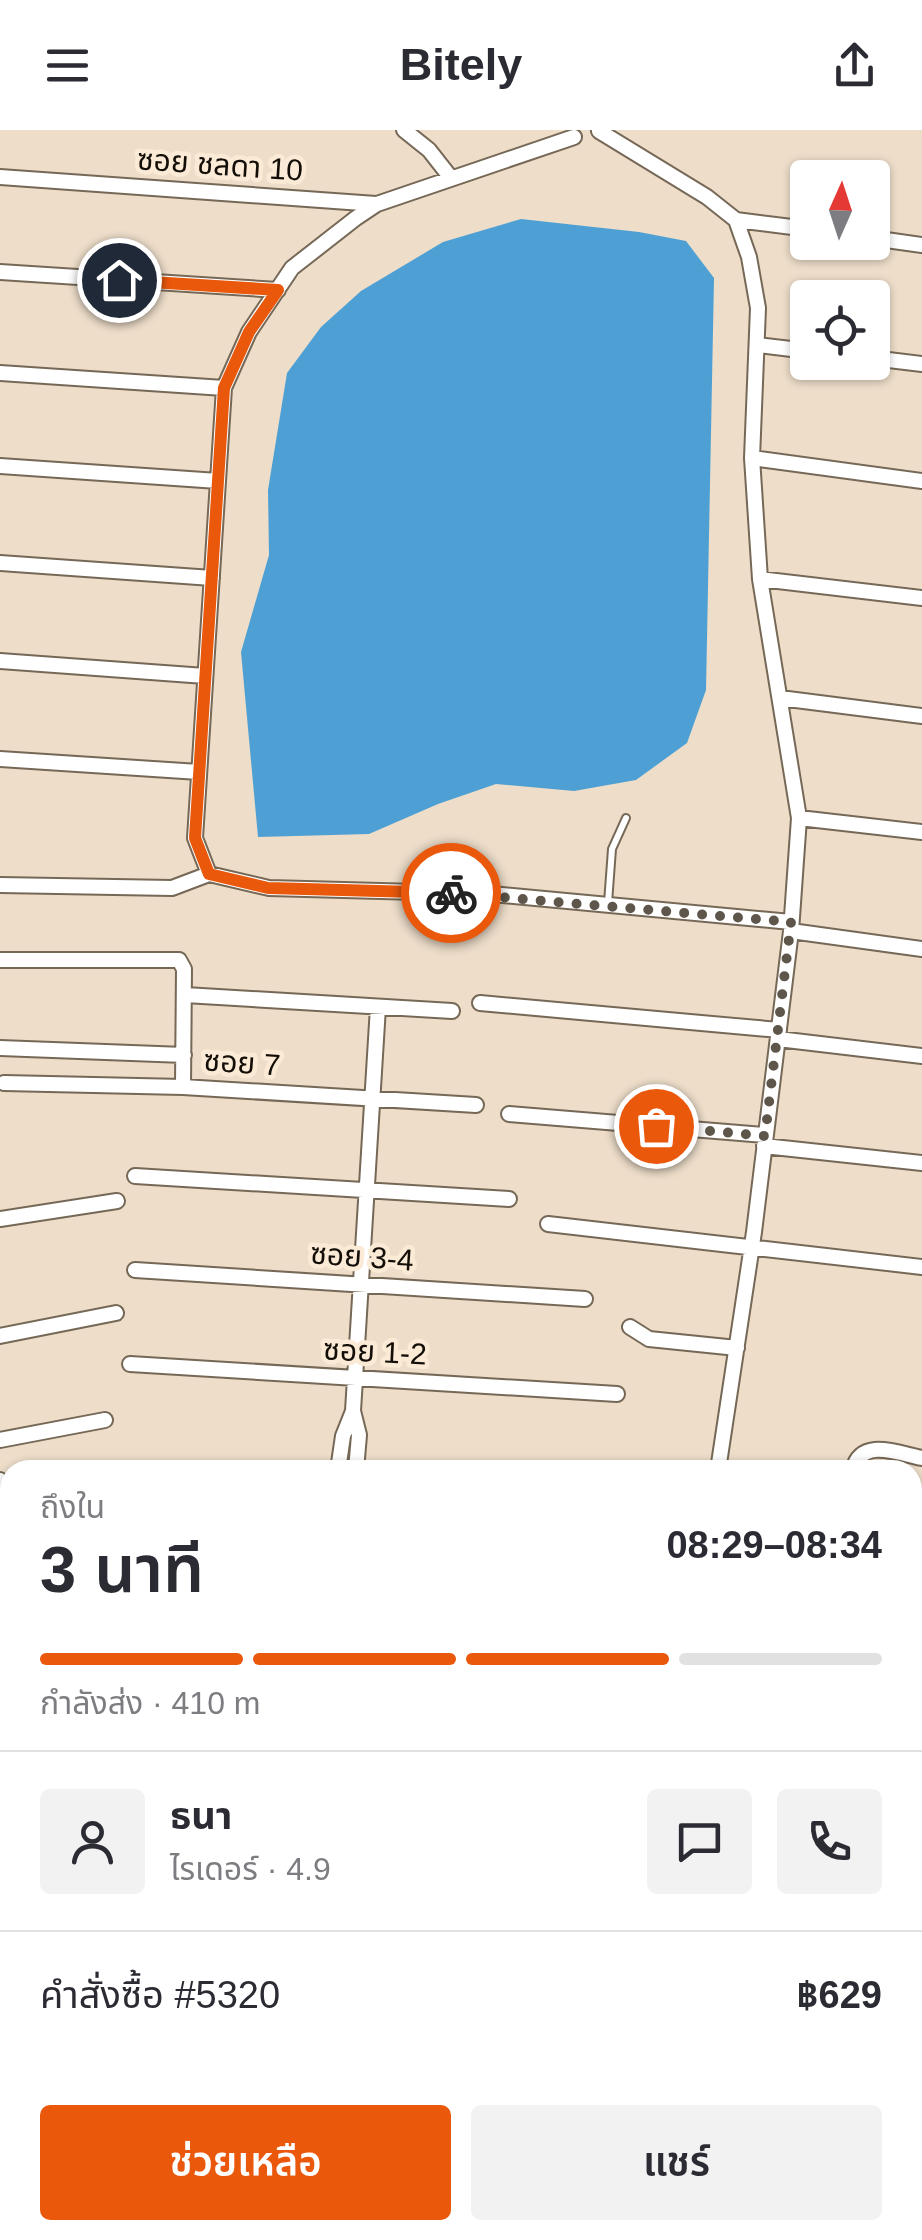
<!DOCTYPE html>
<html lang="th">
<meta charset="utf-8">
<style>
:root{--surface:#fff;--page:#f2f2f3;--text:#2b2b33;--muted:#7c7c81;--line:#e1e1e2;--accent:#ea580c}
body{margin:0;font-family:Arial,"Noto Sans Thai",sans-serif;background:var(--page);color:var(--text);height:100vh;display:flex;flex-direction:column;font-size:38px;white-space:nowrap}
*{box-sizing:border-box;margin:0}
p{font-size:32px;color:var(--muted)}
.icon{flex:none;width:55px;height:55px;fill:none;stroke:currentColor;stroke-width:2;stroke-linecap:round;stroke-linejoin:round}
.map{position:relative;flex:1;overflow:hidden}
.sheet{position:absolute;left:0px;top:1330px;width:922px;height:780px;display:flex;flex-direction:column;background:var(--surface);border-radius:30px 30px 0 0;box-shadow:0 2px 8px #0004}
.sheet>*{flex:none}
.needle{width:65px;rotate:3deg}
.fabs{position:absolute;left:790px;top:30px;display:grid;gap:20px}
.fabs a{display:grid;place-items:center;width:100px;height:100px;border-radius:10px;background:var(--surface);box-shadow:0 2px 8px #0004;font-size:50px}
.pin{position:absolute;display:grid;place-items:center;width:85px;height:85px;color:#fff;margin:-42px;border:5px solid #fff;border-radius:50%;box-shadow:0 2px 10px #0007}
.courier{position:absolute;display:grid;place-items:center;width:100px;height:100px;margin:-50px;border:8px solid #ea580c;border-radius:50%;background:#fff;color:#222;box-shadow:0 2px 12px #0007}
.headline em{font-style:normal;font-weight:600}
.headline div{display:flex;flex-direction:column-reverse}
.headline{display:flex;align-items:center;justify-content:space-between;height:170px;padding:0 40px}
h1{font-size:65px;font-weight:600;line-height:75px}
.bar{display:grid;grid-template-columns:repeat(4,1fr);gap:15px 10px;align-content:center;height:120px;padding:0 40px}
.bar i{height:12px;border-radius:8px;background:var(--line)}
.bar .on{background:var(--accent)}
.bar p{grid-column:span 4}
.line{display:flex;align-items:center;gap:25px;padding:0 40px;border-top:2px solid var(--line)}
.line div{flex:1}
.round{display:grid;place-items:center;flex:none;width:105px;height:105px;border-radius:10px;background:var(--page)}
.button{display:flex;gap:20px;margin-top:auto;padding:20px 40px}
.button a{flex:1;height:115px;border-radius:10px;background:var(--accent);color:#fff;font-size:40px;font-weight:600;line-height:115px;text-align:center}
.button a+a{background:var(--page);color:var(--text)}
header{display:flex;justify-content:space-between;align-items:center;height:130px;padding:0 40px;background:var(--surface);font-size:45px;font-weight:600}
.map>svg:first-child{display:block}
</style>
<header><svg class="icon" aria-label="menu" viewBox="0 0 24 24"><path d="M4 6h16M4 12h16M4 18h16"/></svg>Bitely<svg class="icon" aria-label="share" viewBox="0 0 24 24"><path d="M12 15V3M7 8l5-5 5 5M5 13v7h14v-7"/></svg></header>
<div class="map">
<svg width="922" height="2110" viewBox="0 0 922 2110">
<rect width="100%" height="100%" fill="#edddc9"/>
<path fill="#4ea0d4" d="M 521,89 L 639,102 L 686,111 L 714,148 L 706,560 L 687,613 L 636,650 L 574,661 L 496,654 L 438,674 L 369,704 L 258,707 L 241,522 L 269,425 L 268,360 L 287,243 L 321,197 L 361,161 L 443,112 Z"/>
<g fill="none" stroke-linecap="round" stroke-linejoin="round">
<g stroke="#766856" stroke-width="10">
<path id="service" d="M 608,773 L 612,719 L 626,688"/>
</g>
<g stroke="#766856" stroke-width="18">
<path id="minor" d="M 404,0 L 429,20 L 451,48
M 599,1 L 707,67 L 736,90 L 749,127 L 758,178 L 752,328 L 760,449 L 799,688 L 791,801 L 754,1102 L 718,1340
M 0,47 L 376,74
M 736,90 L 808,99
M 872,108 L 922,115
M 0,142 L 278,160
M 758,215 L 808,221
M 872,228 L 922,234
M 0,243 L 224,258
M 752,328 L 922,351
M 0,336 L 218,351
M 0,433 L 212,448
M 760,449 L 922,468
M 0,531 L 205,546
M 780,568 L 922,586
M 0,629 L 199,642
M 799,688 L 922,702
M 209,744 L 195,708 L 224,258 L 249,202 L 292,138 L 356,88 L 377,74 L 574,7
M 209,744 L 269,758 L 492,764 L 791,792
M 0,755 L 172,758 L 209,744
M 791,801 L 922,819
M 0,830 L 179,830 L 184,839 L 183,957
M 185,865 L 452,881
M 480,873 L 779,900
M 778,909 L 922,926
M 0,918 L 184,925
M 4,953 L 183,957 L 476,975
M 509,984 L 765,1005
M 764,1016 L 922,1033
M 135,1046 L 509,1069
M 0,1089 L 117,1071
M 548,1094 L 922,1137
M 135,1140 L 585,1169
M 630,1197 L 649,1209 L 737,1218
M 0,1206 L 116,1183
M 130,1234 L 617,1264
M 0,1310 L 105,1290
M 338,1340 L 343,1306 L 353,1281
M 356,1340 L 359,1305 L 353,1281 L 378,877
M 515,1340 L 517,1340
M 853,1340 C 861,1307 897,1323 922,1328
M 0,1350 L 10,1400
M 912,1425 L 922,1427
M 0,1660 L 10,1661
M 912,1682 L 922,1662
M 0,1890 L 10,1890
M 912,1941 L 922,1922
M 433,2100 L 475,2110
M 708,2110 L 713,2100
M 832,2110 L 837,2100"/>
</g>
<g stroke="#766856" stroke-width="21">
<path id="tertiary" d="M 0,1529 L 10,1527
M 912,1533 L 922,1535"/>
</g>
<use href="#service" stroke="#fff" stroke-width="6"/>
<use href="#minor" stroke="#fff" stroke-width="14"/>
<use href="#tertiary" stroke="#fff" stroke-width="18"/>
</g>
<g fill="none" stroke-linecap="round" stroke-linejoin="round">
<path stroke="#5f564b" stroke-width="10" stroke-dasharray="0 18" d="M 451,763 L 791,792 L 765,1006 L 656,996"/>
<path stroke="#ea580c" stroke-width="12" d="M 119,150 L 278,160 L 249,202 L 224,258 L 195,708 L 209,744 L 268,758 L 451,763"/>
</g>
<g text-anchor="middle" stroke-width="9" stroke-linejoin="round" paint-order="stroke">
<g font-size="30" fill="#130e07" stroke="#fbebd6">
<text transform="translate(220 35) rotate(4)" y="10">ซอย ชลดา 10</text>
<text transform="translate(242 933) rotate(4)" y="10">ซอย 7</text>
<text transform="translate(362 1127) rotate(4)" y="10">ซอย 3-4</text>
<text transform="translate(375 1222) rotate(3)" y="10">ซอย 1-2</text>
</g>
</g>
</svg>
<div class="fabs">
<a><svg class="needle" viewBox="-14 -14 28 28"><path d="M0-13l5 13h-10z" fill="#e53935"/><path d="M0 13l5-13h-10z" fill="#7c7c81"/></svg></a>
<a><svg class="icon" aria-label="locate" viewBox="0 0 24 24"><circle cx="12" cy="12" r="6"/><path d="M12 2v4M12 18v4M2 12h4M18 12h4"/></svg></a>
</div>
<div class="pin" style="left:656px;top:996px;background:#ea580c"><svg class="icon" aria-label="bag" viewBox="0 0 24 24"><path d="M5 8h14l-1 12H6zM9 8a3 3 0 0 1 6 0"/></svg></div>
<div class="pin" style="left:119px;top:150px;background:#1f2937"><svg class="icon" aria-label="home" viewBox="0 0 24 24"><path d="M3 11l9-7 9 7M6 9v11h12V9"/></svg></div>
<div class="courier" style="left:451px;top:763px"><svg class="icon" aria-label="bike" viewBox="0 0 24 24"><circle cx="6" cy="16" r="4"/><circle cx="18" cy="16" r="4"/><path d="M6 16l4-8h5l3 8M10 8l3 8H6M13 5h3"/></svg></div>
<section class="sheet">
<div class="headline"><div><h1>3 นาที</h1><p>ถึงใน</p></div><em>08:29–08:34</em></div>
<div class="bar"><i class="on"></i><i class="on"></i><i class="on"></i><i></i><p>กำลังส่ง · 410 m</p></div>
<div class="line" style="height:180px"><a class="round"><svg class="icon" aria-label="person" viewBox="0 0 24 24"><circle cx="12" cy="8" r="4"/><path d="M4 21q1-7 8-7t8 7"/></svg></a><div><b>ธนา</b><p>ไรเดอร์ · 4.9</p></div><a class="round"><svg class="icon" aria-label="chat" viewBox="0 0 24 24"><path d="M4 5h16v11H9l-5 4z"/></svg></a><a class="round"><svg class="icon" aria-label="phone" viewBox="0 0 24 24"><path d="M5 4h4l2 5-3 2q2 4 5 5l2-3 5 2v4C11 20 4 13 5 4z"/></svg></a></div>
<div class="line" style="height:130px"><div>คำสั่งซื้อ #5320</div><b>฿629</b></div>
<div class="button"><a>ช่วยเหลือ</a><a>แชร์</a></div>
</section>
</div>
